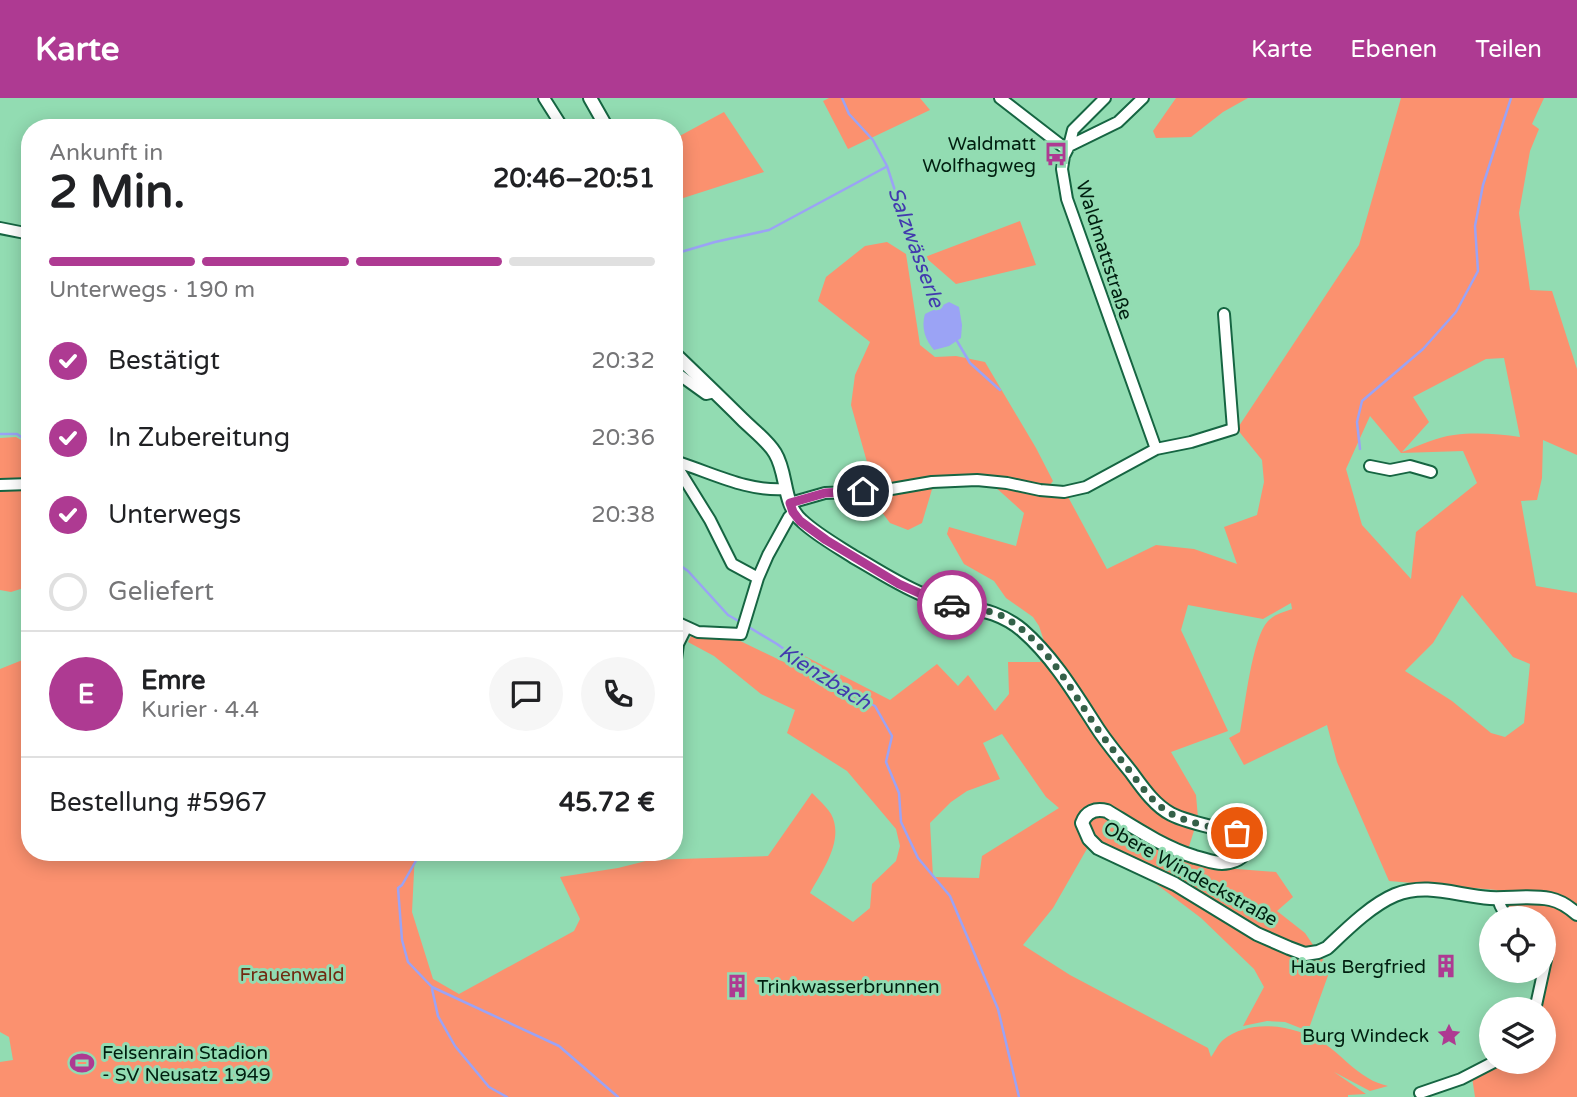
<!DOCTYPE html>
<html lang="de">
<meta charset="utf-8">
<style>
:root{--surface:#fff;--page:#f6f6f6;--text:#202124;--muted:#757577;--line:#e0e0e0;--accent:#ae3a92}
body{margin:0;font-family:"Varela Round",sans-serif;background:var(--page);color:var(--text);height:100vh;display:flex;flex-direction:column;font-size:26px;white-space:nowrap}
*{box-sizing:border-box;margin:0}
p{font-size:23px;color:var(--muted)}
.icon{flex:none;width:38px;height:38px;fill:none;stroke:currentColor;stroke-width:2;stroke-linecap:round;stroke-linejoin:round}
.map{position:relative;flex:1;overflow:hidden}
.panel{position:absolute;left:21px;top:21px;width:662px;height:742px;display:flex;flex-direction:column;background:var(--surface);border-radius:28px;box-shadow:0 4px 18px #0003}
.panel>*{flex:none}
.fabs{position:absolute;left:1479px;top:808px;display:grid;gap:14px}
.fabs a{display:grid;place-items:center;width:77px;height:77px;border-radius:50%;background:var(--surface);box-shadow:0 4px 18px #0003;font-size:35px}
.pin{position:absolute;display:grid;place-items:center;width:60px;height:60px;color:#fff;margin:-30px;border:4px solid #fff;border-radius:50%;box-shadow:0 2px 7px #0007}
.courier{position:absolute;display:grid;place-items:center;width:70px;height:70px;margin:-35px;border:5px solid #ae3a92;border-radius:50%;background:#fff;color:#222;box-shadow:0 2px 9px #0007}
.headline em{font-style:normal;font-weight:700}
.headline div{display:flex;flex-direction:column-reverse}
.headline{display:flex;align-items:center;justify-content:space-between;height:119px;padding:0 28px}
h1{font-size:46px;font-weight:700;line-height:52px}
.bar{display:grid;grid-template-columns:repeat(4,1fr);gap:10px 7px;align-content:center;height:84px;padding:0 28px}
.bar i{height:9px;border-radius:5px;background:var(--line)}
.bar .current{background:var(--accent)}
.bar p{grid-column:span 4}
.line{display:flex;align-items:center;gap:18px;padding:0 28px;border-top:2px solid var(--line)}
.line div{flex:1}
.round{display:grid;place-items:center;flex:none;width:74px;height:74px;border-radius:37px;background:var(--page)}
ol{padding:0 28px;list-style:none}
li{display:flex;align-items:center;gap:21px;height:77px}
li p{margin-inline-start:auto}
li .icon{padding:7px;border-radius:50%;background:var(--accent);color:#fff;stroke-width:4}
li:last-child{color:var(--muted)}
li i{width:38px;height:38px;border:4px solid var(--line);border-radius:50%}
header{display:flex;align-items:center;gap:42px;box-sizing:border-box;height:98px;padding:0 35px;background:var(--accent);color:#fff}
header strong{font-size:33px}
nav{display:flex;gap:38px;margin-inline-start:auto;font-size:24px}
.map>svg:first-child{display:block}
</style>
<header>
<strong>Karte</strong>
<nav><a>Karte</a><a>Ebenen</a><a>Teilen</a></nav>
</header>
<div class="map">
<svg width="1577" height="999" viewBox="0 0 1577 999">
<rect width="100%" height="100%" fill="#92dcb2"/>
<path fill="#fb916f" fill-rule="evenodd" d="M 829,0 L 920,0 L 930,12 L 848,51 L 823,3 Z
M 1176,0 L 1248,0 L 1223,14 L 1191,39 L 1156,40 L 1153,33 Z
M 1401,0 L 1544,0 L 1532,26 L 1539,31 L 1530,53 L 1519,115 L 1530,192 L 1552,193 L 1577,271 L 1577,357 L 1543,342 L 1542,380 L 1537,402 L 1521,403 L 1536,488 L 1577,495 L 1577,999 L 1475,999 L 1472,979 L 1498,964 L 1544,964 L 1544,912 L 1537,912 L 1547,844 L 1544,837 L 1544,821 C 1530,821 1512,822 1503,810 C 1500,805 1498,797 1497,792 L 1389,783 L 1337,664 L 1327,627 L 1244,667 L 1229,640 L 1240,634 C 1245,608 1252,540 1268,523 C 1275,516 1284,514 1292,511 L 1291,505 L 1263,521 L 1188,507 L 1181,532 L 1228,633 L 1171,654 L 1196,697 L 1198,720 L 1186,758 L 1211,769 L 1276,774 L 1293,799 L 1277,813 L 1305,835 L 1330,872 L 1308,933 L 1285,924 L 1267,923 L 1243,928 L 1264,889 L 1254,871 L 1201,820 L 1147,779 L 1092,742 L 1053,810 L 1023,847 L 1070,877 L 1208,950 L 1211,959 C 1215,954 1218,946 1223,942 C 1252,919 1297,928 1325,946 C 1340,956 1352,971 1368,980 C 1374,984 1381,986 1388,988 L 1370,993 L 1334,974 L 1366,996 L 1348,997 L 1348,999 L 0,999 L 0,964 L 13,962 L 9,939 L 0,934 L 0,571 L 30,559 L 30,754 L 415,754 L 412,814 L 433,881 L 459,896 L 574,833 L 580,821 L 560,779 L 618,770 L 650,762 L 768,758 L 812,695 C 818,701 826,708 831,716 C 845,742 822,773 810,795 L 853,824 L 870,810 L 872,786 L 896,763 L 900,748 L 896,731 L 847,673 L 787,635 L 795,612 L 761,596 L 714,558 L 688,544 L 691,538 L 734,540 L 786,565 L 793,552 L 890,602 L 937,566 L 958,588 L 968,577 L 995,613 L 1009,596 L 1008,564 L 1040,564 L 1047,552 L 1039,528 L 1033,519 L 1006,500 L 994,483 L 964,466 L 947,436 L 949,429 L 1016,448 L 1024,415 L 993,387 L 1067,397 L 1107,471 L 1156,447 L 1194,451 L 1237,466 L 1224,429 L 1257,417 L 1264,384 L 1262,362 L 1237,331 L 1359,147 ZM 1504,260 L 1520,339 C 1499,336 1476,334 1454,337 C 1436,339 1419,348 1402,354 L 1429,324 L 1413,299 L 1486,261 ZM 1370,318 L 1401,355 L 1463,353 L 1477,385 L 1416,434 L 1411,481 L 1362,427 L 1346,371 ZM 1462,497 L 1513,559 L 1530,566 L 1524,625 L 1505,639 L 1491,635 L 1452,603 L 1405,573 L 1433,545 ZM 1002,636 L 1046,699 L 1059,710 L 982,758 L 979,780 L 933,779 L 930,725 L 951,704 L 967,693 L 1000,681 L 983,645 Z
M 724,14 L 764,74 L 674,103 L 674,41 Z
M 1020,123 L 1036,167 L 956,186 L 925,159 Z
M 887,144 L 906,156 L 920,247 L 935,259 L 956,258 L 985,264 L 1036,350 L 1053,383 L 1049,388 L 981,376 L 935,379 L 878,386 L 872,382 L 851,307 L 855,277 L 870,244 L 818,203 L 826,179 L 865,148 Z
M 16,339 L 30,347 L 30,382 L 0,384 L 0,340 Z
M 933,388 L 922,425 L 908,432 L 890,425 L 869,397 Z
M 11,391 L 30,391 L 30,488 L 11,494 L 0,492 L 0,393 Z"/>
<path fill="#9ba3f5" d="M 949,204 L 959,209 L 962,227 L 961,240 L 949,248 L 934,252 C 925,242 921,229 925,216 Z"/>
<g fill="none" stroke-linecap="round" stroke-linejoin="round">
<path stroke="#9ba3f5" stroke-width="2.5" d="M 842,0 L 849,16 L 873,42 L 887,68 L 911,142 L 937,210
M 674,156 L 715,144 L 769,132 L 886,69
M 957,243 L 970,265 L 1000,292
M 0,336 L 17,336 L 30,345
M 1360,351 L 1357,324 L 1362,303 L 1423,251 L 1456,214 L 1478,173 L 1475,128 L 1483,87 L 1511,0
M 674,463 L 688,473 L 728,517 L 742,525
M 747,528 L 777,546 L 836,589 L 875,608 L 892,638 L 886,664 L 899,695 L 901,724 L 918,760 L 950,798 L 998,911 L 1019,999
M 421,754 L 402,787 L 398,790 L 402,842 L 408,864 L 432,889 L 559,948 L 618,999
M 432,891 L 438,918 L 455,948 L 489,989 L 507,999"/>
<g stroke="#166542" stroke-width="14">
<path id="minor" d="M 544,0 L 563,30
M 1000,0 L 1066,51
M 1143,0 L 1118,24 L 1069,48 L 1064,58 L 1062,71 L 1067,101 L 1156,351
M 1069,48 L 1073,32 L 1105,0
M 0,130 L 30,136
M 674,273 L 706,296 L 715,294
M 674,363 C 711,374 746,394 786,391
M 674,364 L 710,422 L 732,466 L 758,480
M 1370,368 L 1390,372 L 1410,368 L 1431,374
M 0,387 L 30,386
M 790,405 L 825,395 L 880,393 L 932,384 L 977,382 L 1007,385 L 1040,392 L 1064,394 L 1086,389 L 1156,351 L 1191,344 L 1233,331 L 1224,216
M 674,523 L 698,534 L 741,536 L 758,480 L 768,457 L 789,419 L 794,414
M 676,561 L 678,546 L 686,530
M 1498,800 C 1500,810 1504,817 1515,821
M 1535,912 L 1547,857 L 1544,844
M 1420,995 L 1461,981 L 1494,964"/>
</g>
<g stroke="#166542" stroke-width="16">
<path id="tertiary" d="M 590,0 L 607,30
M 674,255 C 697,277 720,299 742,321 C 753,332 767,342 775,355 C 788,376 782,406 802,423 C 817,437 837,448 854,459 C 879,473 902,489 929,499 C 963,512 992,507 1022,532 C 1053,559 1074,594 1096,628 C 1106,644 1119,659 1131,674 C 1142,689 1154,707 1171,716 C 1188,725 1218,730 1237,735 C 1258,749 1241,765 1222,765 C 1213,765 1204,761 1195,759 C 1163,749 1135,730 1107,713 C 1095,710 1086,714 1082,725 L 1089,741 L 1098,750 L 1175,786 L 1257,836 L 1289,850 L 1305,856 L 1318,854 L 1327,850 C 1346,832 1371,807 1395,797 C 1427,784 1458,798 1490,800 C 1510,801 1530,797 1550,801 C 1560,803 1569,809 1577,816"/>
</g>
<use href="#minor" stroke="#fff" stroke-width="10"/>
<use href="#tertiary" stroke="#fff" stroke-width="12"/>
</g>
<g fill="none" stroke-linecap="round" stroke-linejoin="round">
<path stroke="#346149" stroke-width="7" stroke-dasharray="0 12.6" d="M 952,507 C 969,510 989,511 1004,519 C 1047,544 1070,591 1097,630 C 1106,643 1116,656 1126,668 C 1139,685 1152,705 1170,715 C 1186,725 1218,730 1237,735"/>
<path stroke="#ae3a92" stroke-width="9" d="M 863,393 L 825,395 L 790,405 L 793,414 L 800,423 L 826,442 L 899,486 L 928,499 L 952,507"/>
</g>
<defs>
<g id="bus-bare" transform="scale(1.89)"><path d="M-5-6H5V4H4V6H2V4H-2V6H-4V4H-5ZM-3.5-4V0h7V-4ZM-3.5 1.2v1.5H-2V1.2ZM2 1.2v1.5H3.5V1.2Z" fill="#ae3a92" stroke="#92dcb2" stroke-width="2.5" paint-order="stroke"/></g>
<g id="building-bare" transform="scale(1.89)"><path d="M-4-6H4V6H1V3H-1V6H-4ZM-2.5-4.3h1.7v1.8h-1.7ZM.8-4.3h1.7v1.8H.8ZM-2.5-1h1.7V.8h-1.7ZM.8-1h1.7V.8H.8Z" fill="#ae3a92" stroke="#92dcb2" stroke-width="2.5" paint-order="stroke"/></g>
<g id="sight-bare" transform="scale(1.89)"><path d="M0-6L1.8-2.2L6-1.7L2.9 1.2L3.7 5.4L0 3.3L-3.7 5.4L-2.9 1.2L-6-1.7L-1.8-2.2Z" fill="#ae3a92" stroke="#92dcb2" stroke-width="2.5" paint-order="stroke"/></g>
<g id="stadium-bare" transform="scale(1.89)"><path d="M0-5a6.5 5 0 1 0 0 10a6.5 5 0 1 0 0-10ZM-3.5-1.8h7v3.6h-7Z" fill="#ae3a92" stroke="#92dcb2" stroke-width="2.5" paint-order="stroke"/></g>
</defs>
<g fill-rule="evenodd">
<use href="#bus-bare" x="1056" y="56"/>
<use href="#building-bare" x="1446" y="868"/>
<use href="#building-bare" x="737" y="888"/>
<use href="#sight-bare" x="1449" y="937"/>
<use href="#stadium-bare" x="82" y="965"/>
</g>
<g text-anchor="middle" stroke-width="6" stroke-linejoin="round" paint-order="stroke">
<g font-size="19" fill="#011f10" stroke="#92dcb2" text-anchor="end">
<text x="1036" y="52">Waldmatt<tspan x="1036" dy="22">Wolfhagweg</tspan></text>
<text x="1426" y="875">Haus Bergfried</text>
<text x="757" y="895" text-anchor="start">Trinkwasserbrunnen</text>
<text x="1429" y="944">Burg Windeck</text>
<text x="102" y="961" text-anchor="start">Felsenrain Stadion<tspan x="102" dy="22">- SV Neusatz 1949</tspan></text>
</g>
<g font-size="19" fill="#011f10" stroke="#92dcb2">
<text transform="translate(1105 152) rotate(72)" y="7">Waldmattstraße</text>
<text transform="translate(1191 775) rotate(29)" y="7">Obere Windeckstraße</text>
</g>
<g font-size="19" fill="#702a11" stroke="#92dcb2">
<text x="292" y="883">Frauenwald</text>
</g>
<g font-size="21" font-style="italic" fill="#423aae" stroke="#92dcb2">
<text transform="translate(916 149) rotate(70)" y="7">Salzwässerle</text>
<text transform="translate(825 579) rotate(32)" y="7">Kienzbach</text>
</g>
</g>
</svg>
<div class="fabs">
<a><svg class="icon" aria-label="locate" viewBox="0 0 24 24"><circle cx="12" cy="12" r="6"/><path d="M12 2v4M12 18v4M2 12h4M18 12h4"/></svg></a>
<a><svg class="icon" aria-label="layers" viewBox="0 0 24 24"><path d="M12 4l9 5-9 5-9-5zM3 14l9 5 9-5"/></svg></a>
</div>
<div class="pin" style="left:1237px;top:735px;background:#ea580c"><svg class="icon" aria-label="bag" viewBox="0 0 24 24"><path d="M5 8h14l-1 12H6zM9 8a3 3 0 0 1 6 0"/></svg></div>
<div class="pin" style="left:863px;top:393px;background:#1f2937"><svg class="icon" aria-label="home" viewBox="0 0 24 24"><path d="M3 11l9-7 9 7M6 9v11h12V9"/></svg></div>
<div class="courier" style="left:952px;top:507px"><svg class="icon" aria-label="car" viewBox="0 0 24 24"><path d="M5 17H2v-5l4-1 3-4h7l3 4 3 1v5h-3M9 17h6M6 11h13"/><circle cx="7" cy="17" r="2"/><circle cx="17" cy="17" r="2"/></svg></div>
<section class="panel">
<div class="headline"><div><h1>2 Min.</h1><p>Ankunft in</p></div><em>20:46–20:51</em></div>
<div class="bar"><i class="current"></i><i class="current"></i><i class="current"></i><i></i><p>Unterwegs · 190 m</p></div>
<ol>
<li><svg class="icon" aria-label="check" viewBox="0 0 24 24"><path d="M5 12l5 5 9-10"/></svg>Bestätigt<p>20:32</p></li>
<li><svg class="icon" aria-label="check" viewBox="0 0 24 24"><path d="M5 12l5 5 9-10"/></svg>In Zubereitung<p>20:36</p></li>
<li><svg class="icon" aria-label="check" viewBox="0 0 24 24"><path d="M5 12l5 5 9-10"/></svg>Unterwegs<p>20:38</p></li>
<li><i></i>Geliefert</li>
</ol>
<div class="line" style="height:126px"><b class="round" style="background:var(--accent);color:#fff">E</b><div><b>Emre</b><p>Kurier · 4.4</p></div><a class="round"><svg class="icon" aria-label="chat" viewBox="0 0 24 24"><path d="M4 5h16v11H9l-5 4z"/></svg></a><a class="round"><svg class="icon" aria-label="phone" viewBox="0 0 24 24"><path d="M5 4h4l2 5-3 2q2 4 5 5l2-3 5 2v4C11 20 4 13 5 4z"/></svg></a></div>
<div class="line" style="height:91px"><div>Bestellung #5967</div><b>45.72 €</b></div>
</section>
</div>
